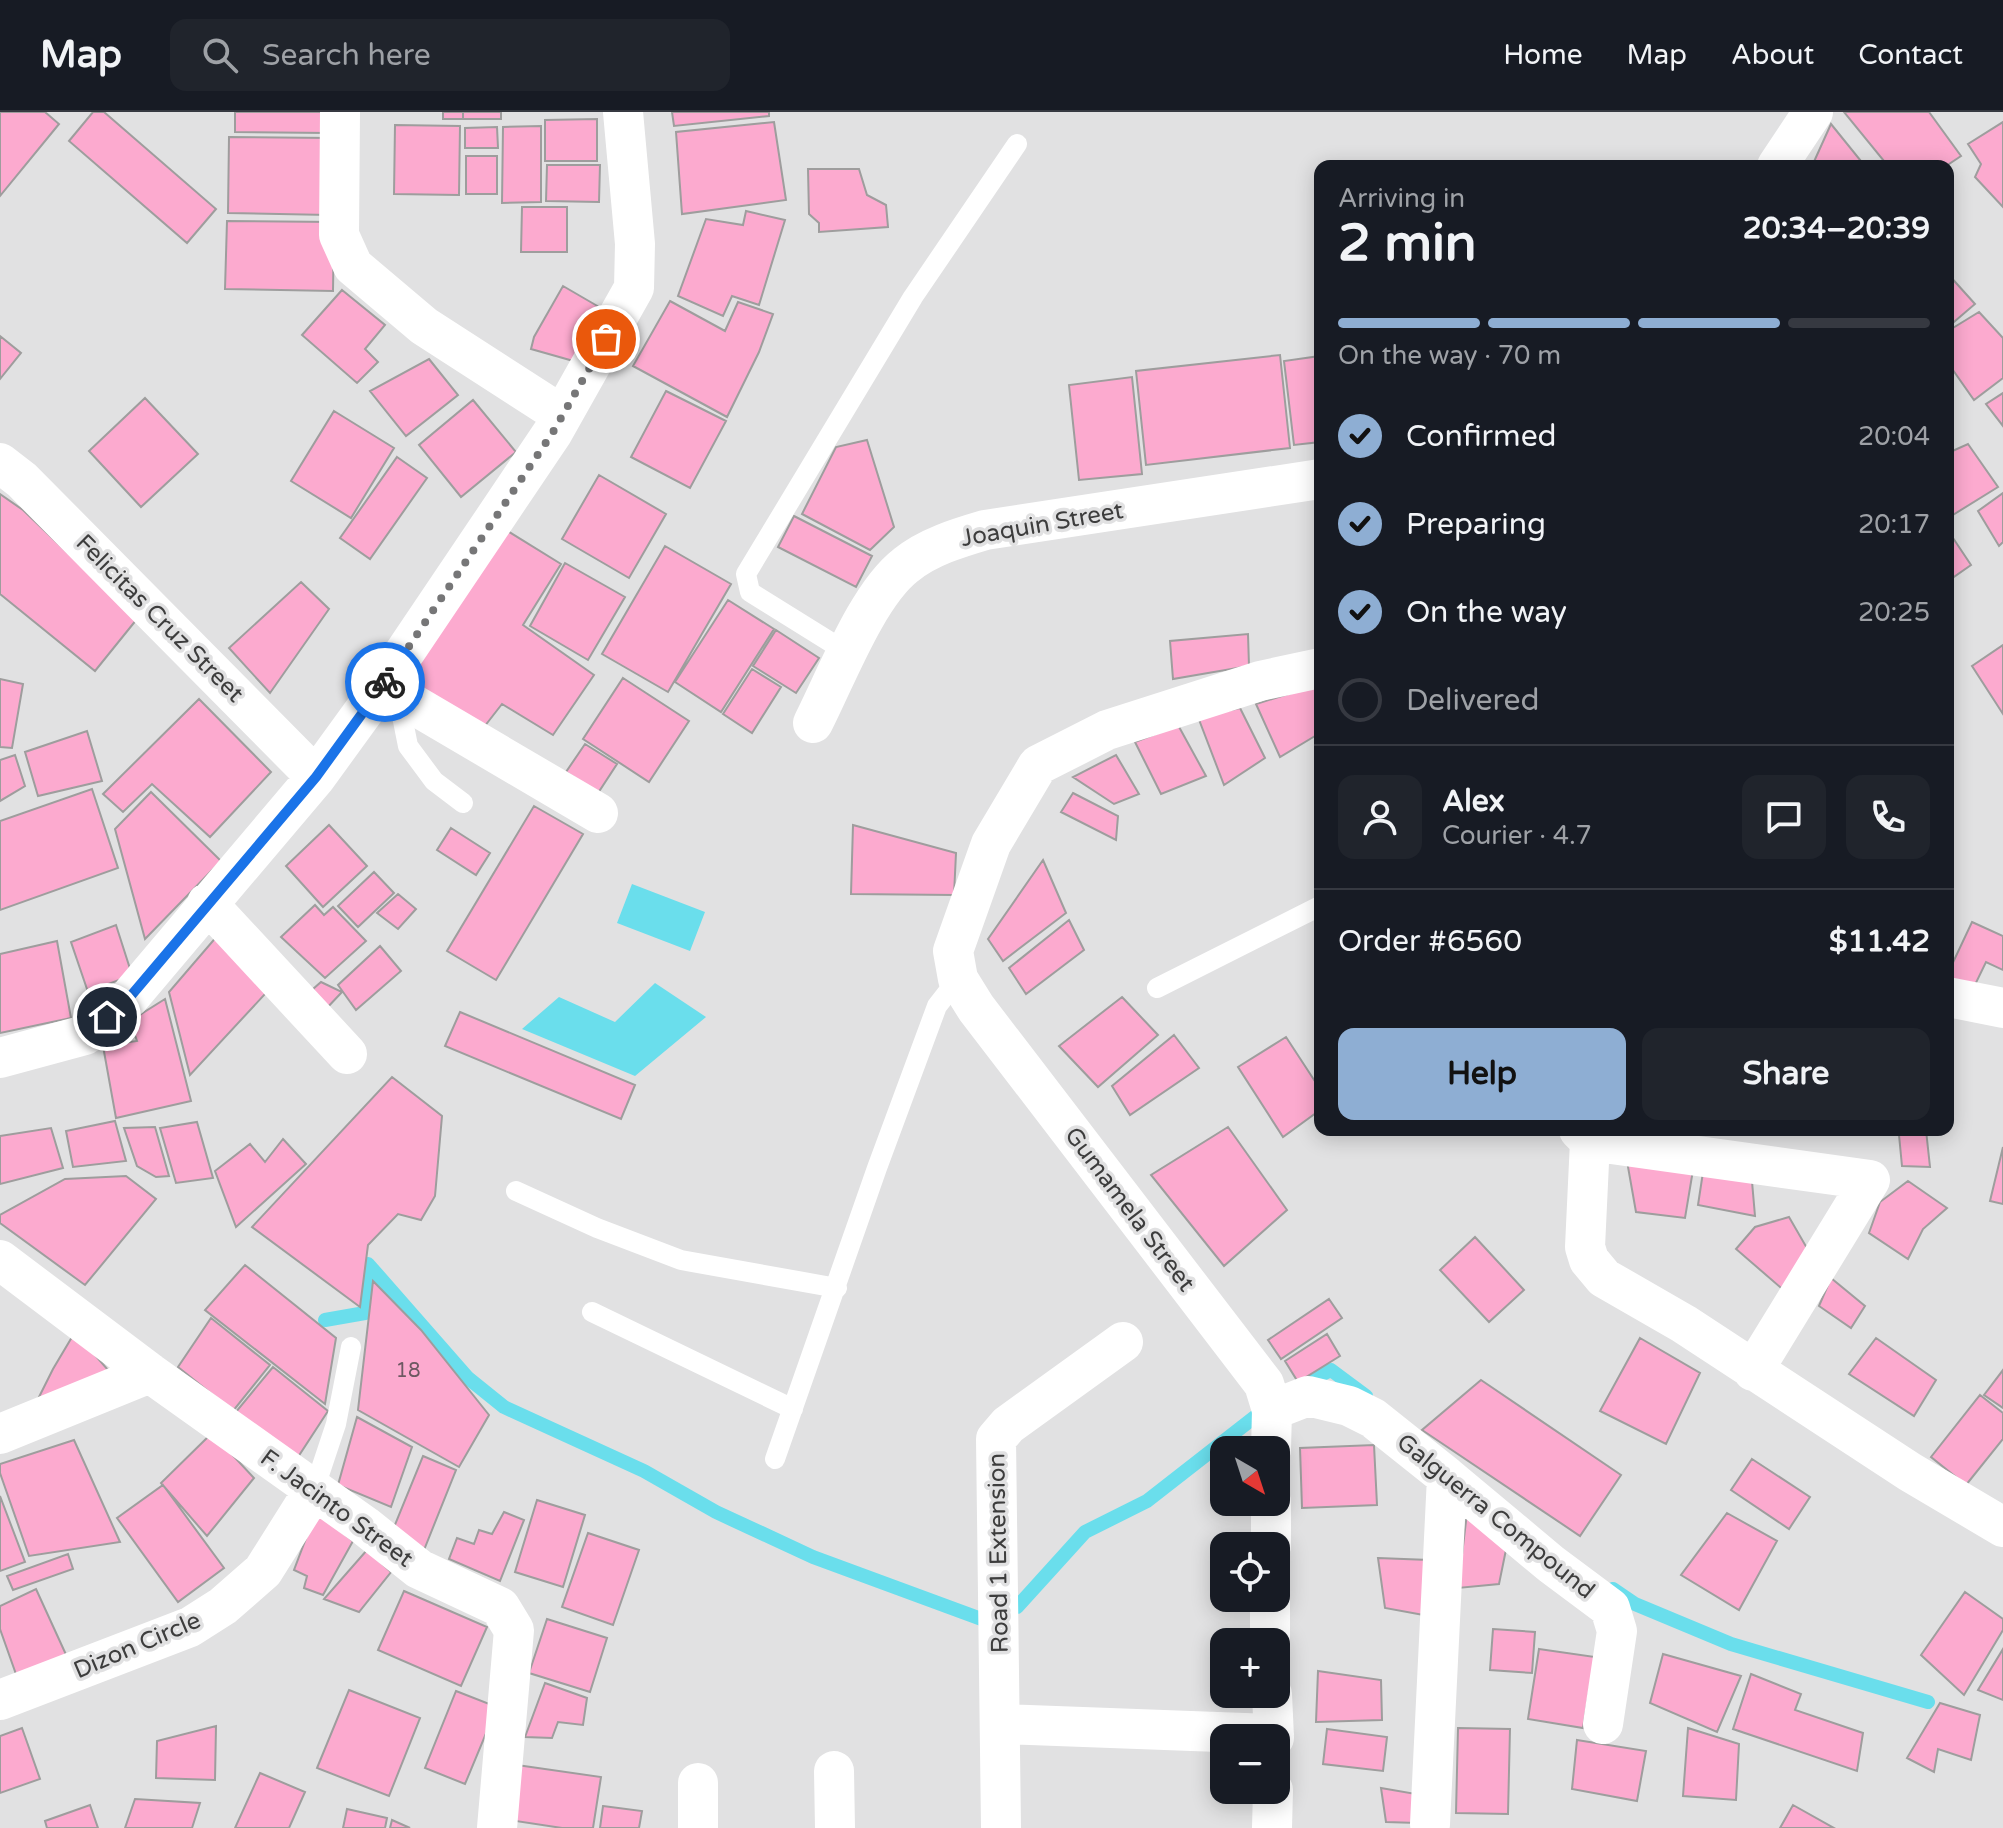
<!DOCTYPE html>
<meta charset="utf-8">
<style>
:root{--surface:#171b24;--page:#20242c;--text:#f1f3f6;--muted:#9ea1a6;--line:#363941;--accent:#8eaed3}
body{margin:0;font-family:"Varela Round",sans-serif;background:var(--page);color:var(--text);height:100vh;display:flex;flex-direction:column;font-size:30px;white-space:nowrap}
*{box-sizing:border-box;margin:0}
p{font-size:26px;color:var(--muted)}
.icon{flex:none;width:44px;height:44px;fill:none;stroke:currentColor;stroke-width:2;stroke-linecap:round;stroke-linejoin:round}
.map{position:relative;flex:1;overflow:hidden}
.panel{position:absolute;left:1314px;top:48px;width:640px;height:976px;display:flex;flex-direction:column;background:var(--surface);border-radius:16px;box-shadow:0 4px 20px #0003}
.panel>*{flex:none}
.needle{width:52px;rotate:141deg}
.tools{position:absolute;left:1210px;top:1324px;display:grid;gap:16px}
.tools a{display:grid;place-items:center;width:80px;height:80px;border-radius:16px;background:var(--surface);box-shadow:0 4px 20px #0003;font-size:40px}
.pin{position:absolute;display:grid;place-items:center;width:68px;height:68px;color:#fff;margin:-34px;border:4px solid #fff;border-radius:50%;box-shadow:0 2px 8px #0007}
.courier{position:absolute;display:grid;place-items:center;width:80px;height:80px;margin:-40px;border:6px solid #1a73e8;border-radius:50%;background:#fff;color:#222;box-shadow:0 2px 10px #0007}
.summary em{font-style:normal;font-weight:700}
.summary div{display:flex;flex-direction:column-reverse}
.summary{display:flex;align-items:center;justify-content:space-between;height:136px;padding:0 24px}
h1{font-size:52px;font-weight:700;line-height:60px}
.bar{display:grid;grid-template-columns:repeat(4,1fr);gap:12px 8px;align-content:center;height:96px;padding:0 24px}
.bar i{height:10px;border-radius:6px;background:var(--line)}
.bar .on{background:var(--accent)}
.bar p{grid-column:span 4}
.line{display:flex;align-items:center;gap:20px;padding:0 24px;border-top:2px solid var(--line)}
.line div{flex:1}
.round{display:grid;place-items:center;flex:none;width:84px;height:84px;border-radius:16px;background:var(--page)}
ol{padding:0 24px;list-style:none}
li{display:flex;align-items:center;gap:24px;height:88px}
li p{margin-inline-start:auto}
li .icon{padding:8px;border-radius:50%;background:var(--accent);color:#111;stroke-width:4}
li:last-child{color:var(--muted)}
li i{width:44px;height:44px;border:4px solid var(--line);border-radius:50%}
.primary-button{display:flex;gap:16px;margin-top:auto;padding:16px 24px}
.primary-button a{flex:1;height:92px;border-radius:16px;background:var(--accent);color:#111;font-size:32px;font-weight:700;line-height:92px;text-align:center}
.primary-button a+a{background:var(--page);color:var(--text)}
header{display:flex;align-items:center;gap:48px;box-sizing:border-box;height:112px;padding:0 40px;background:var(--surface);border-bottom:2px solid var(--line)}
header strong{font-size:38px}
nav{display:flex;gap:44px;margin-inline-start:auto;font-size:28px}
.search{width:560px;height:72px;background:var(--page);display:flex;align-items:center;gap:20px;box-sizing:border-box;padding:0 28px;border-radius:16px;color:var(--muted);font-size:30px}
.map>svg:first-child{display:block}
</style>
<header>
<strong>Map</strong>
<div class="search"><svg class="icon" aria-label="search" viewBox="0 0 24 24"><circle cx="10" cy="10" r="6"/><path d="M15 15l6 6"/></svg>Search here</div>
<nav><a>Home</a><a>Map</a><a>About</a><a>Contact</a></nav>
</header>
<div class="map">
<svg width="2003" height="1716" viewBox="0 0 2003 1716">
<rect width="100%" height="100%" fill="#e1e1e2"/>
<path fill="#6adeec" d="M 632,772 L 705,800 L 690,839 L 617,811 Z
M 655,871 L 706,905 L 635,964 L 522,917 L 559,885 L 615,910 Z"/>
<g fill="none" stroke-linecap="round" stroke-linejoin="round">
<path stroke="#6adeec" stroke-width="14" d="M 325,1208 L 365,1201 L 368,1152 L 468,1266 L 504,1295 L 644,1359 L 716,1400 L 813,1445 L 984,1508
M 1300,1273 L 1331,1258 L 1366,1284
M 1613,1477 L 1635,1492 L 1731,1532 L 1928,1590
M 1017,1495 L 1085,1420 L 1147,1389 L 1256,1304"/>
</g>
<path fill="#fcaacf" stroke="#9e9d9d" stroke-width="2" d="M 0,0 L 45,0 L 59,12 L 0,84 Z
M 93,0 L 104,0 L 216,97 L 187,131 L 69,29 Z
M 235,0 L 327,0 L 327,21 L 235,20 Z
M 443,0 L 463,0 L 463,7 L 443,7 Z
M 463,0 L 501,0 L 501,7 L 463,7 Z
M 672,0 L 769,0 L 769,4 L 674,14 Z
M 1844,0 L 1929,0 L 1961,44 L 1946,54 L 1888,54 Z
M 597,7 L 597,49 L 545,49 L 545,8 Z
M 774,10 L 786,88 L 682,102 L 676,20 Z
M 2003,10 L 2003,95 L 1975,65 L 1981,52 L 1968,32 Z
M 1831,12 L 1865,54 L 1812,54 Z
M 395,13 L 460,14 L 459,83 L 394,82 Z
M 541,14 L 541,90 L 502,91 L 503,15 Z
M 497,15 L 498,36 L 465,36 L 465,16 Z
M 229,25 L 331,26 L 329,103 L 228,101 Z
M 466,44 L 497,44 L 497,82 L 466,82 Z
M 547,53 L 600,53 L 599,90 L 546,89 Z
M 808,57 L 859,57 L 867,83 L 886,93 L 888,115 L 819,120 L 819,111 L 809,102 Z
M 522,95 L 567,95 L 567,140 L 521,140 Z
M 746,99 L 785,108 L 759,193 L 732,184 L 723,204 L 678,184 L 706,107 L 743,113 Z
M 227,109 L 334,110 L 333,179 L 225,177 Z
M 1948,162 L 1975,192 L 1948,215 Z
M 563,174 L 606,199 L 577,250 L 531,237 L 534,225 Z
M 342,178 L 385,213 L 365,237 L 378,250 L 357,271 L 302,223 Z
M 670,189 L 725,219 L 738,190 L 773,202 L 759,240 L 727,305 L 633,254 Z
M 1979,200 L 2003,226 L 2003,266 L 1974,288 L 1948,251 L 1948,219 Z
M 0,224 L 21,241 L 0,267 Z
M 1280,243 L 1290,336 L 1146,353 L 1136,259 Z
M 1320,244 L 1320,330 L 1294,333 L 1284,249 Z
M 429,247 L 458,283 L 406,324 L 370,279 Z
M 1132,265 L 1142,362 L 1079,368 L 1069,273 Z
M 666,279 L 726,309 L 690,376 L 631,345 Z
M 2003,281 L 2003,314 L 1986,292 Z
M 145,286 L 198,342 L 141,395 L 89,339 Z
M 473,288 L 516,340 L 461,385 L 419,333 Z
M 334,299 L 394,336 L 351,406 L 291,369 Z
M 867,328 L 894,415 L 870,438 L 802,402 L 836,335 Z
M 1968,332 L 1998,375 L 1948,406 L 1948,341 Z
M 397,345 L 427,366 L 370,447 L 340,426 Z
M 599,363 L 666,402 L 629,466 L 562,427 Z
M 2003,381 L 2003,430 L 1999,434 L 1978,399 Z
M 0,382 L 23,398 L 137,507 L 95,559 L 0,482 Z
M 794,404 L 872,444 L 856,475 L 778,435 Z
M 506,418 L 561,452 L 523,513 L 594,563 L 553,623 L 502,592 L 484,615 L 406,567 Z
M 1953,426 L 1971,453 L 1948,469 L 1948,428 Z
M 665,434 L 731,472 L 668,580 L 602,542 Z
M 565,451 L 625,485 L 588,548 L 530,514 Z
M 301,470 L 329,497 L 270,581 L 229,536 Z
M 728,488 L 774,517 L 721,600 L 675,570 Z
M 776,518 L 819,546 L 796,581 L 753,554 Z
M 1248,522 L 1249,554 L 1173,567 L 1170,529 Z
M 2003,533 L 2003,602 L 1972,554 Z
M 752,557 L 781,575 L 752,621 L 723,602 Z
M 623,566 L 689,609 L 649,670 L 583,627 Z
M 0,567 L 23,572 L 12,636 L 0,635 Z
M 1320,572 L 1320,621 L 1280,645 L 1256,592 Z
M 199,587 L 271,660 L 210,725 L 152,672 L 123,700 L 103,682 Z
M 1240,596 L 1265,646 L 1224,673 L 1198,605 Z
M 1178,613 L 1206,664 L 1161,682 L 1135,630 Z
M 87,619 L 102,669 L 38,684 L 25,640 Z
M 585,632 L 617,652 L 598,681 L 566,660 Z
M 15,643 L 25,674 L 0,689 L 0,648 Z
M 1116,643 L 1139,682 L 1114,692 L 1073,665 Z
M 92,677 L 118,756 L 0,798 L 0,709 Z
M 151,680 L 221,749 L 145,827 L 115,717 Z
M 1073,681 L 1118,704 L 1116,728 L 1061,700 Z
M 534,694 L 583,722 L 496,868 L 447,839 Z
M 329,713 L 367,754 L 323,795 L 286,754 Z
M 853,713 L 956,741 L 954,783 L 851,782 Z
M 451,716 L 490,741 L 476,763 L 437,738 Z
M 1043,748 L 1066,801 L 1003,849 L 988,827 Z
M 374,760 L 394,781 L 358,815 L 338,794 Z
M 398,782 L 416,797 L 398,817 L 377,801 Z
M 315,793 L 324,803 L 333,795 L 366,829 L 325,866 L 281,825 Z
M 1069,808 L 1084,838 L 1026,882 L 1009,856 Z
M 1972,810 L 2003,824 L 2003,858 L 1986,850 L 1972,879 L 1948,868 L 1948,861 Z
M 116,813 L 132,863 L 88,880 L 71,830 Z
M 224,816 L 277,869 L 190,963 L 169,880 Z
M 57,829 L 71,906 L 0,921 L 0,842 Z
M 380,834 L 401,859 L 356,898 L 338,873 Z
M 321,870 L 342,880 L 325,898 L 313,877 Z
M 1122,885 L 1158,923 L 1098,975 L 1059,934 Z
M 165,887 L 191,989 L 116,1006 L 103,934 L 137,929 L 130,909 Z
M 460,900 L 635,973 L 621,1007 L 445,934 Z
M 1174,923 L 1199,956 L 1130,1003 L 1112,974 Z
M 1286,925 L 1320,977 L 1320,998 L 1283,1025 L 1238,955 Z
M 392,965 L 442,1004 L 435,1084 L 421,1108 L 398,1102 L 368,1133 L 360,1195 L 252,1115 Z
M 115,1009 L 126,1049 L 73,1055 L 66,1019 Z
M 197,1010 L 213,1066 L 176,1071 L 160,1016 Z
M 155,1015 L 169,1064 L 156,1065 L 137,1054 L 124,1016 Z
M 1228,1015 L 1287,1098 L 1224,1154 L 1151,1063 Z
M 51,1016 L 63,1056 L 0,1072 L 0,1024 Z
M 1895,1018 L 1926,1018 L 1930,1055 L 1902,1054 L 1899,1023 Z
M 283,1027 L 306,1052 L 236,1115 L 215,1059 L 250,1032 L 265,1050 Z
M 2003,1035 L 2003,1092 L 1990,1089 Z
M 1625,1038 L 1695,1046 L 1685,1106 L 1636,1100 Z
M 1705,1047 L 1751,1058 L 1755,1104 L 1698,1093 Z
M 126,1064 L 156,1087 L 85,1173 L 0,1111 L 0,1103 L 65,1067 Z
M 1908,1069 L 1947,1096 L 1923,1117 L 1908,1147 L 1869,1121 L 1880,1090 Z
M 1789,1105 L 1815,1150 L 1787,1181 L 1736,1137 L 1755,1115 Z
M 1475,1125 L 1524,1178 L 1489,1210 L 1440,1158 Z
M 245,1153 L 336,1226 L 325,1292 L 205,1198 Z
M 1831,1166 L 1865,1194 L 1851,1216 L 1819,1194 Z
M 373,1169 L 421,1218 L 489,1303 L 459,1355 L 358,1298 Z
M 1329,1187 L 1342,1206 L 1281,1247 L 1268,1228 Z
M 211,1206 L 270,1253 L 233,1299 L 178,1255 Z
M 75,1220 L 115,1266 L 34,1295 L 53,1257 Z
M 1327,1222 L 1340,1244 L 1298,1270 L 1285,1249 Z
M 1640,1226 L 1700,1261 L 1666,1332 L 1600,1299 Z
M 1876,1226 L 1936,1268 L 1914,1304 L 1849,1262 Z
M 273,1255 L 328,1299 L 298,1345 L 235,1301 Z
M 2003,1258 L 2003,1296 L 1984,1283 Z
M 1481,1268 L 1621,1363 L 1580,1424 L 1422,1318 Z
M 1980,1283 L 2003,1301 L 2003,1327 L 1966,1373 L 1931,1345 Z
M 357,1305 L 412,1335 L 391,1395 L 338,1373 Z
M 212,1321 L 254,1366 L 207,1424 L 161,1371 Z
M 74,1328 L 120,1430 L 29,1444 L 0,1361 L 0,1352 Z
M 1374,1333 L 1377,1393 L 1302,1396 L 1300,1336 Z
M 423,1344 L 456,1358 L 424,1438 L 390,1425 Z
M 1752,1347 L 1810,1385 L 1789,1417 L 1731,1378 Z
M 163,1373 L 224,1456 L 178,1490 L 117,1406 Z
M 0,1384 L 25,1450 L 0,1459 Z
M 537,1388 L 585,1403 L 563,1475 L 515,1460 Z
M 316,1400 L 353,1429 L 323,1483 L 304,1476 L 307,1464 L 294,1458 Z
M 504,1400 L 524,1408 L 500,1469 L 449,1447 L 457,1426 L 474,1432 L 479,1418 L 492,1422 Z
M 1467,1401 L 1508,1428 L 1499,1472 L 1458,1476 Z
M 1727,1401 L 1777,1429 L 1739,1498 L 1681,1463 Z
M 588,1421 L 639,1438 L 613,1513 L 562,1495 Z
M 367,1438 L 391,1460 L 359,1500 L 324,1487 Z
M 68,1442 L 73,1457 L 13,1478 L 7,1464 Z
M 1378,1446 L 1429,1448 L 1429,1504 L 1385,1496 Z
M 36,1477 L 68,1547 L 17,1565 L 0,1517 L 0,1494 Z
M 404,1479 L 487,1515 L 461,1574 L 378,1538 Z
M 1965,1480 L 2003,1507 L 2003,1518 L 1964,1583 L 1921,1543 Z
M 547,1507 L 607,1526 L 590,1580 L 529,1561 Z
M 1493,1517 L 1535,1520 L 1532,1561 L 1490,1558 Z
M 1539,1537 L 1595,1545 L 1583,1616 L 1528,1607 Z
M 2003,1537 L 2003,1588 L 1978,1578 Z
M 1663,1542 L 1741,1564 L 1717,1620 L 1650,1591 Z
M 1318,1559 L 1381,1568 L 1382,1608 L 1316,1610 Z
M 1751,1562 L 1801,1582 L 1795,1598 L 1863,1621 L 1857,1659 L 1733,1617 Z
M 545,1571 L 587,1586 L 583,1613 L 558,1610 L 552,1626 L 525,1625 Z
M 349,1578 L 420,1606 L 389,1684 L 317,1656 Z
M 456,1579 L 497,1595 L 465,1672 L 425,1656 Z
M 1940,1591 L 1980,1603 L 1971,1648 L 1938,1637 L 1934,1660 L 1907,1646 Z
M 216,1614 L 215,1668 L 156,1666 L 157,1629 Z
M 22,1616 L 40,1667 L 0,1681 L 0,1624 Z
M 1458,1616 L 1510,1617 L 1508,1702 L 1456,1701 Z
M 1688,1616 L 1739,1632 L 1736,1688 L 1683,1684 Z
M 1327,1617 L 1387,1625 L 1383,1659 L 1323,1652 Z
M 1577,1628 L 1646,1639 L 1637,1689 L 1572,1677 Z
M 517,1653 L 601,1665 L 593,1716 L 562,1716 L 509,1708 Z
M 260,1661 L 305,1680 L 289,1716 L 235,1716 Z
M 1381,1676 L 1416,1682 L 1417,1711 L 1386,1710 Z
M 135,1687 L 200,1691 L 192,1716 L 125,1716 Z
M 90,1693 L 98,1716 L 47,1716 L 45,1709 Z
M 1793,1693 L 1834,1716 L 1780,1716 Z
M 603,1694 L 642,1699 L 639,1716 L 600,1716 Z
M 347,1697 L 387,1706 L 385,1716 L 343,1716 Z
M 392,1708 L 410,1716 L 390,1716 Z"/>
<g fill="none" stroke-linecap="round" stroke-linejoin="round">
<path stroke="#fff" stroke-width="20" d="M 848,541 L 750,480 L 746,462 L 913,185 L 1017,32
M 398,584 L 408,634 L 434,669 L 463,691
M 1157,876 L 1320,794
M 516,1079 L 597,1116 L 681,1148 L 837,1176
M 592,1200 L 793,1297
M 775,1347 L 877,1056 L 937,894 L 958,867
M 314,1378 L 336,1312 L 351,1235"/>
<path stroke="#fff" stroke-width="40" d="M 340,0 L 339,123 L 353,154 L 424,214 L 562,303
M 1777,54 L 1813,0
M 0,351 L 22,368 L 316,665
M 382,574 L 598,701
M 813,611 C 836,566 867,483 906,453 C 928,435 958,426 985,418 L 1320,367
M 207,791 L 347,942
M 1948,885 L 2003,896
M 0,946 L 85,923 L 129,886 L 316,665 L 382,574 L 553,320 L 634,176 L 635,132 L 623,0
M 1579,1018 L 1590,1029 L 1585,1135 L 1589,1148 L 1604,1166 L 1684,1212 L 1910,1360 L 2003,1415
M 1590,1029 L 1870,1068 L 1753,1259
M 0,1148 L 150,1261 L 365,1414 L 419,1457 L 500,1495 L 514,1518 L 497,1716
M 1272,1298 L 1308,1284 L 1349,1294 L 1373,1306 L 1447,1365 L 1551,1452 L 1610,1496 L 1617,1519 L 1603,1612
M 0,1322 L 150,1261
M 1271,1338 L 1272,1298 L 1264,1272 L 976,896 L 958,867 L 953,839 L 991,732 L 1038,653 L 1107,618 L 1260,569 L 1320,556
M 1271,1434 L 1271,1390
M 1270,1530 L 1270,1486
M 1272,1582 L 1274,1626
M 0,1588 L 190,1515 L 223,1494 L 263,1459 L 314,1378
M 1000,1612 L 1274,1622
M 834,1659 L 835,1716
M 698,1671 L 698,1716
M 1430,1712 L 1447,1365
M 1001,1716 L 996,1327 L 1008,1313 L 1123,1230
M 1272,1716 L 1273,1678"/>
</g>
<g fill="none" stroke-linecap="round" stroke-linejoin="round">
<path stroke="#767677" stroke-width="8" stroke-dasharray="0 14.4" d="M 385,570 L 553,320 L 606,227"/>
<path stroke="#1a73e8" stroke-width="10" d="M 107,905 L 129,886 L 316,665 L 385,570"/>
</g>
<g text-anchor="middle" stroke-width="7" stroke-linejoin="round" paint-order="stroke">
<g font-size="20" fill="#6d5862">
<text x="408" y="1265">18</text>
</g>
<g font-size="24" fill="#3d3d3d" stroke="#e1e1e2">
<text transform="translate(1042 412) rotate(-10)" y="8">Joaquin Street</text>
<text transform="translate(160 506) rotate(45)" y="8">Felicitas Cruz Street</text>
<text transform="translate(1130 1097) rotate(53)" y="8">Gumamela Street</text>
<text transform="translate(337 1396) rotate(36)" y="8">F. Jacinto Street</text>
<text transform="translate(1496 1404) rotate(39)" y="8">Galguerra Compound</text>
<text transform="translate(998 1441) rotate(-91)" y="8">Road 1 Extension</text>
<text transform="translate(137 1533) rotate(-23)" y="8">Dizon Circle</text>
</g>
</g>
</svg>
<div class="tools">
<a><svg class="needle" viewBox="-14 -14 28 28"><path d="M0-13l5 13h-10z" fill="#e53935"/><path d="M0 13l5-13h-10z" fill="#9ea1a6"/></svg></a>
<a><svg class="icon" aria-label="locate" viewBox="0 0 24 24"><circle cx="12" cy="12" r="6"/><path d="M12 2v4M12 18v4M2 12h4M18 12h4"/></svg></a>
<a>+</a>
<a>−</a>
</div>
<div class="pin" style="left:606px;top:227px;background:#ea580c"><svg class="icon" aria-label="bag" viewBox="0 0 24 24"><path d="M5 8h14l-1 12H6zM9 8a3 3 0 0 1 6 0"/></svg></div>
<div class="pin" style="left:107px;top:905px;background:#1f2937"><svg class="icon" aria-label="home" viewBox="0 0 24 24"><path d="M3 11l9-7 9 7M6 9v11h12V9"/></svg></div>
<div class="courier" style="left:385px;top:570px"><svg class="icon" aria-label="bike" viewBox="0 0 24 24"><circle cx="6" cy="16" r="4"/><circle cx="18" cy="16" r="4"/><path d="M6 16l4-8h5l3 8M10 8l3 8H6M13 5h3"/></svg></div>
<section class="panel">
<div class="summary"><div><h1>2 min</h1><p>Arriving in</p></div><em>20:34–20:39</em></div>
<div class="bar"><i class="on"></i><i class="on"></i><i class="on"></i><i></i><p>On the way · 70 m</p></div>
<ol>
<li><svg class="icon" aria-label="check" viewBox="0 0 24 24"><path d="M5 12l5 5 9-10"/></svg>Confirmed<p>20:04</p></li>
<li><svg class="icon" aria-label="check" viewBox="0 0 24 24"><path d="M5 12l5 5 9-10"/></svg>Preparing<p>20:17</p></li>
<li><svg class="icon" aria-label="check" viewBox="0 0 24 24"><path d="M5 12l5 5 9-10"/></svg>On the way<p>20:25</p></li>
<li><i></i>Delivered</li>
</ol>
<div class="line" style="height:144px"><a class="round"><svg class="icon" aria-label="person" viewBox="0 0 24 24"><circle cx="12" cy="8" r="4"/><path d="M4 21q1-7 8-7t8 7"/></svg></a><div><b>Alex</b><p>Courier · 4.7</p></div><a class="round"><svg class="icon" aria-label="chat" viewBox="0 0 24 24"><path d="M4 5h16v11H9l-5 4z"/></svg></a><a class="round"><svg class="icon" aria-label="phone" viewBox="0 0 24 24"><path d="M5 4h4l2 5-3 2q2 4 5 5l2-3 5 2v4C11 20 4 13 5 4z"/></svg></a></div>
<div class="line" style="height:104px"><div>Order #6560</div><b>$11.42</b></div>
<div class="primary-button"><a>Help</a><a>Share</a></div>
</section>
</div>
